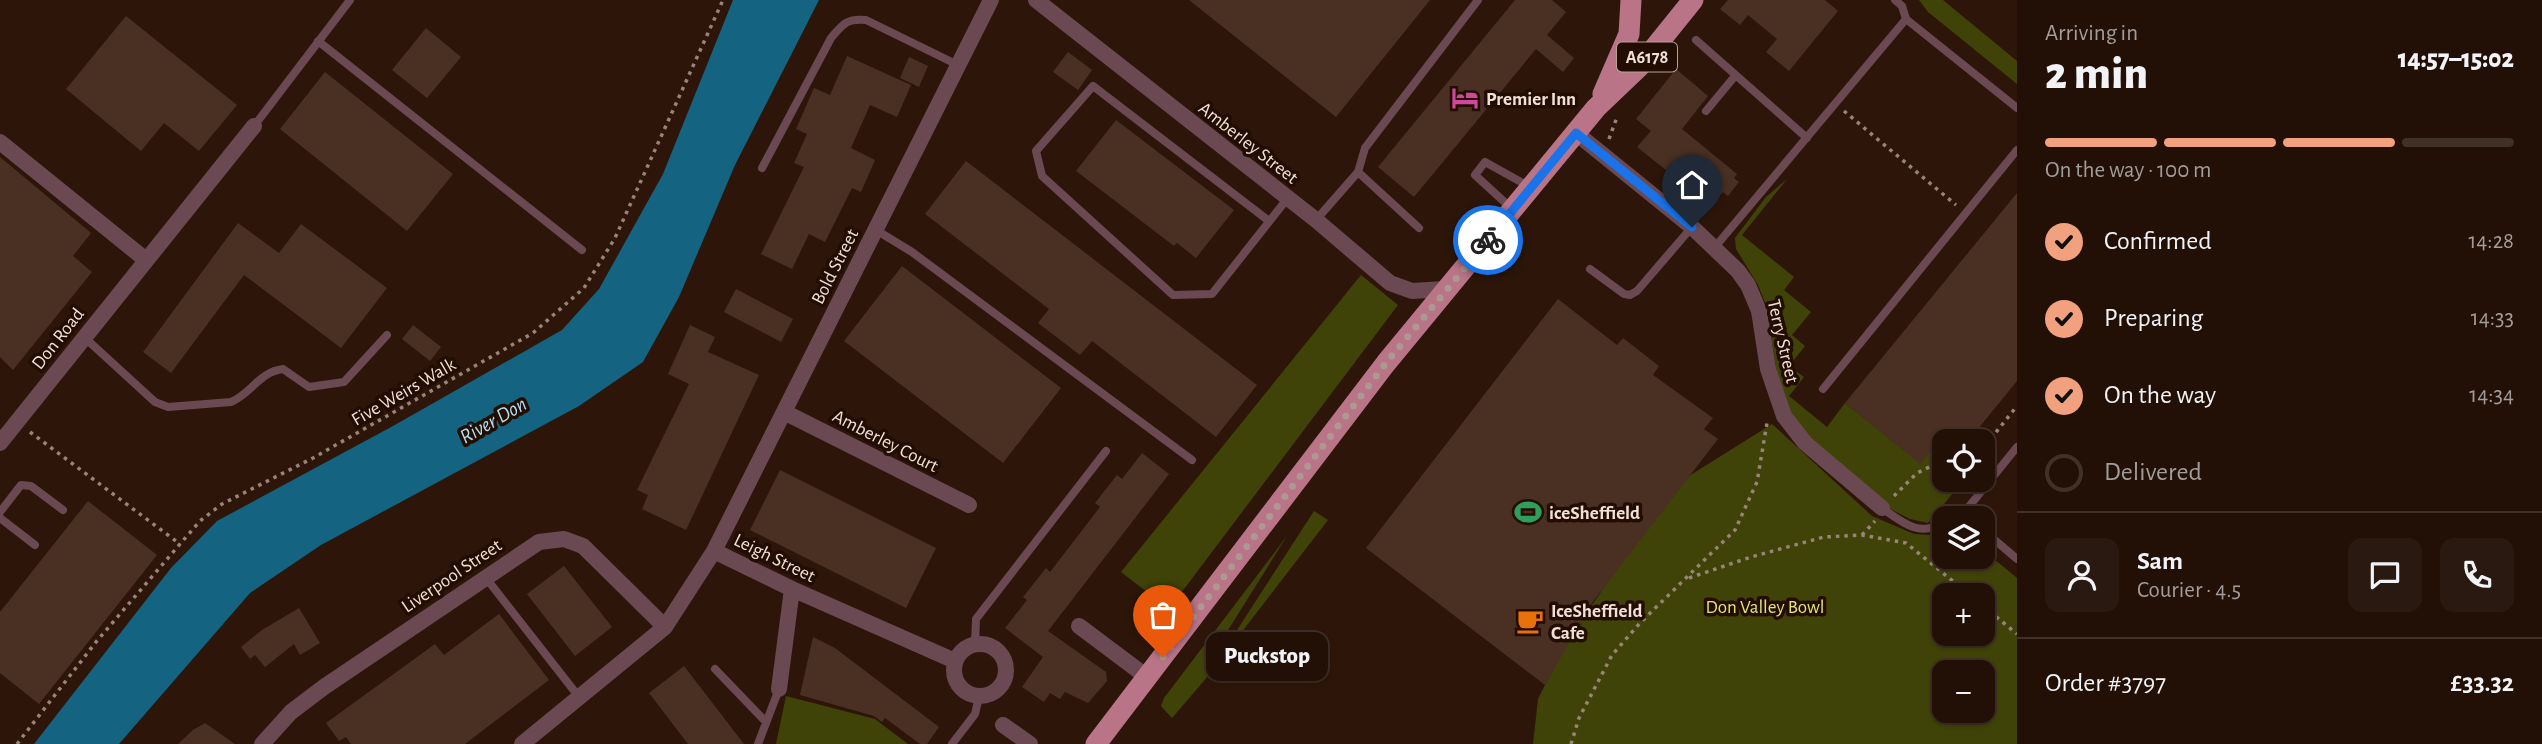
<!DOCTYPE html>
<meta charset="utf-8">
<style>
:root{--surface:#221007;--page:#2a1911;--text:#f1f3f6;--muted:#a29d9b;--line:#3f3028;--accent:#f1a17d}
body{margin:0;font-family:"Alegreya Sans",sans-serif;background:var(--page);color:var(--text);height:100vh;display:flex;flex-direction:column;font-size:26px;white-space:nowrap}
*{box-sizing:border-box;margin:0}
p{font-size:23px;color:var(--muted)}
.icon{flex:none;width:38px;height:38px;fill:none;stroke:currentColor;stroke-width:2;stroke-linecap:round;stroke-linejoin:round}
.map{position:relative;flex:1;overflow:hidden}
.panel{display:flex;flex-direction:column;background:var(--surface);width:525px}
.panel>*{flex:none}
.tools{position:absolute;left:1932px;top:429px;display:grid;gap:14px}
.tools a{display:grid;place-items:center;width:63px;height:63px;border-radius:14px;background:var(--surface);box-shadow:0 2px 5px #0004,0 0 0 2px var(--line);font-size:35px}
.pin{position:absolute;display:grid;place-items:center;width:60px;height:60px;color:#fff;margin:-72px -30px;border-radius:50% 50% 50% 0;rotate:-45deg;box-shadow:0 0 7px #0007}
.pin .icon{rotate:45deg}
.courier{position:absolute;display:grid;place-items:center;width:70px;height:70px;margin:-35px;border:5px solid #1a73e8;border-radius:50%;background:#fff;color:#222;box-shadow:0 2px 9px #0007}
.bubble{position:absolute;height:49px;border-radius:14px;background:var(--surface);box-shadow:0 2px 5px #0004,0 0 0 2px var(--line);font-size:23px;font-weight:800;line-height:49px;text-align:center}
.overview em{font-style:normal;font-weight:800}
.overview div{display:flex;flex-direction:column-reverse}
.overview{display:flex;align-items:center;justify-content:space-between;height:119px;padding:0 28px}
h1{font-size:46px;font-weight:800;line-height:52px}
.bar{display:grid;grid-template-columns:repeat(4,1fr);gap:10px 7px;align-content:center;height:84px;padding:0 28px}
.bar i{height:9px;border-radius:5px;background:var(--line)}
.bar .active{background:var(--accent)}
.bar p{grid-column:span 4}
.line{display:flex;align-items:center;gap:18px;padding:0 28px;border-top:2px solid var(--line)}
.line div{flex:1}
.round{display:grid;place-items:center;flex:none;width:74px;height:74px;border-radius:14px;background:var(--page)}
ol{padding:0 28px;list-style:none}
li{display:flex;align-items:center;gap:21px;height:77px}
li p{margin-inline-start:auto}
li .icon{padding:7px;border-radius:50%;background:var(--accent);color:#111;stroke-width:4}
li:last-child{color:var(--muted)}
li i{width:38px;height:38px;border:4px solid var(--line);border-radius:50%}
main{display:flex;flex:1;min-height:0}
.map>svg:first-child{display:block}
</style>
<main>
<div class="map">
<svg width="2017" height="744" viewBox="0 0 2017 744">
<rect width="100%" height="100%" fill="#2d1609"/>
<path fill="#404307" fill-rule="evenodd" d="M 1919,0 L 1943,0 L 2017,61 L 2017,84 L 1928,12 Z
M 1787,179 L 1742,235 L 1794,277 L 1784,290 L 1811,312 L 1792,335 L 1805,346 L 1789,366 L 1804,377 L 1789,396 L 1827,427 L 1845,403 L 1920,463 L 1946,433 L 1956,441 L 1944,441 L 1944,480 L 1964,480 L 1928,523 L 1910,519 L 1877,502 L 1797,429 L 1779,386 L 1766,305 L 1758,285 L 1736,249 L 1735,238 L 1766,197 Z
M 1361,275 L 1398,305 L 1169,609 L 1121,572 Z
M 1772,424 L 1872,516 L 1914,534 L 1944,536 L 1944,556 L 1983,556 L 1983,550 L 2017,578 L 2017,744 L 1533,744 L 1538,699 L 1545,685 L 1575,630 L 1611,577 L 1689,476 ZM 1944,595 L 1983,595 L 1983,634 L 1944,634 ZM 1944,672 L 1983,672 L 1983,710 L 1944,710 Z
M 1314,511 L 1328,520 L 1231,646 L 1228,644 Z
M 1287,536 L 1213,654 L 1221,661 L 1172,718 L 1161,706 L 1164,698 Z
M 786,696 L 875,719 L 908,744 L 776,744 Z"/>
<path fill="#146380" d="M 733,0 L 819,0 L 735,165 L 679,297 L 643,362 L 579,406 L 321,545 L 250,593 L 119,744 L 34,744 L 171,568 L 217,521 L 393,426 L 562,330 L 599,289 L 663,174 Z"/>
<path fill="#4a3023" d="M 1189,0 L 1430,0 L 1336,117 Z
M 1515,0 L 1552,0 L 1566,12 L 1547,35 L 1574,58 L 1563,72 L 1536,49 L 1414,197 L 1378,167 Z
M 1728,0 L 1825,0 L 1838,11 L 1789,71 L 1766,52 L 1777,39 L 1748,15 L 1740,25 L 1720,9 Z
M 126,16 L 237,105 L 199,151 L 164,123 L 141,151 L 66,89 Z
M 426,28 L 461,57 L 427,98 L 392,70 Z
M 1068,52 L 1092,70 L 1078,90 L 1053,72 Z
M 847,56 L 911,85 L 897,117 L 870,105 L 851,148 L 875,160 L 861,192 L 852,188 L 825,242 L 809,234 L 792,269 L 761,254 L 804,167 L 794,163 L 807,134 L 796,129 L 814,88 L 830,95 Z
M 909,57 L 928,66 L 919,87 L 900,78 Z
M 1676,69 L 1708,96 L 1682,129 L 1737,174 L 1734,178 L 1739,182 L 1728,196 L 1723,192 L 1711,206 L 1637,147 L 1651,131 L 1636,119 Z
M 325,72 L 453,174 L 407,231 L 280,129 Z
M 1116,120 L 1234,210 L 1196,258 L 1177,243 L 1174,246 L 1076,171 Z
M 0,157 L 91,233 L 73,256 L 92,272 L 13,370 L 0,357 Z
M 966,161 L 1257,385 L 1216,437 L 1092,341 L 1080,355 L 1038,323 L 1049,309 L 925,214 Z
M 2017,193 L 2017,381 L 1968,441 L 1962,441 L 1948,429 L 1920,464 L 1845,403 Z
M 238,223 L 279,253 L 301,224 L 387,288 L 341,348 L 244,275 L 171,373 L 143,352 Z
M 902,266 L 1061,388 L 1003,463 L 844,341 Z
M 736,289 L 793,319 L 781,342 L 724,312 Z
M 1558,299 L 1617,345 L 1623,338 L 1659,366 L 1653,375 L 1713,418 L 1704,429 L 1718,439 L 1592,603 L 1545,685 L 1366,548 Z
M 413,325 L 441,347 L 430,361 L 402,339 Z
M 690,325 L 715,337 L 708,352 L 759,375 L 686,530 L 642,509 L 648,495 L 637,490 L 689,384 L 668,374 Z
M 1142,453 L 1169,474 L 1048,631 L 1106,672 L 1107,681 L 1088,703 L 1065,692 L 1060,699 L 1050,693 L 1044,702 L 1022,687 L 1043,657 L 1005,628 L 1027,600 L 1023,597 L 1046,568 L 1050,572 L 1100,507 L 1095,503 L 1117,475 L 1122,479 Z
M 780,470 L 936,548 L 906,608 L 750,530 Z
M 88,501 L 157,555 L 39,704 L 0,673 L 0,612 Z
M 564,566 L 612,627 L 575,656 L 527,594 Z
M 299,608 L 320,643 L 300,655 L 294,644 L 265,667 L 255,655 L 250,659 L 241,647 L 262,630 Z
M 499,614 L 549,680 L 465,744 L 351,744 L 346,737 L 339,741 L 326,723 L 435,644 L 444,655 Z
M 813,637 L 835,648 L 939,727 L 927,744 L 920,744 L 885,718 L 882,722 L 874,716 L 800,695 Z
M 684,666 L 744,744 L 688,744 L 649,693 Z
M 205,723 L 235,744 L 178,744 L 193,730 Z"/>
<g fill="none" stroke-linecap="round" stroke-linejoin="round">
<path stroke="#988479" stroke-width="3.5" stroke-dasharray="3.5 5" stroke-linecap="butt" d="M 1844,111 L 1956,205
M 1609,139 L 1617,117
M 30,432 L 180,544
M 1982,441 L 1993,436 L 2017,406
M 1894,496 L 1917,473 L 1944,460
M 1862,535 L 1875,521
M 1689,578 L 1751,557 L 1824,537 L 1862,535 L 1906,543 L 1970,595
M 1983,606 L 2017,634
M 17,744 L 96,642 L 180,544 L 200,521 L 222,504 L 313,458 L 533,333 L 584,288 L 615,238 L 723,0
M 1571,744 L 1579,718 L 1612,655 L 1640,623 L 1735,530 L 1757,482 L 1767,423"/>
<path stroke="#6b4952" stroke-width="8" d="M 1906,19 L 2017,108
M 1696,40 L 1807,138
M 318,41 L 582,250
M 1706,111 L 1735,76
M 254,126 L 350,0
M 762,168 L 831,38 C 843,24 847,18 866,20 L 960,66
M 1358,172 L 1419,228
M 1511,208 L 1475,175 L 1485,162 L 1530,187
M 1316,220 L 1358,172 L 1365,148 L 1478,0
M 1269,221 L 1093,86 L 1036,151 L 1042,176 L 1173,295 L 1212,294 L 1287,199
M 876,230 L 912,252 L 1192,460
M 1715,247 L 1906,19 L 1902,6 L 1895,0
M 1590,269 L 1624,294 L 1630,295 L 1637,291 L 1692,227
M 84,337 L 155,402 L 168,407 L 231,402 C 252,393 259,372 283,369 L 309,387 L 344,382 L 387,335
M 1823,389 L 2017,150
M 1882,508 C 1903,523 1918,537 1944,523
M 0,512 L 21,485 L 31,486 L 63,510
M 0,518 L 35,545
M 1954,518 L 1963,514 L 2017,447
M 1983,530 L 2017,559
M 486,578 L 579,697
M 975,644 L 976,619 L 1106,451
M 715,669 L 766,722
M 758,744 L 779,689
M 952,744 L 975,714 L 979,697"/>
<path stroke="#6b4952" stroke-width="16" d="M 1036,0 L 1316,220 L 1390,283 L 1412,291 L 1445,289
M 1576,133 L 1692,227 L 1738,271 L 1748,285 L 1759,311 L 1768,369 L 1784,416 L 1805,443 L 1882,508
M 0,142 L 146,260
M 784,412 L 969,505
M 0,443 L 254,126
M 714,551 L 792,589 L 955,661
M 1079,626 L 1147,677
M954 670a26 26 0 1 1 52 0a26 26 0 1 1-52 0Z
M 779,689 L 792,589
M 1003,725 L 1030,744
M 262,744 L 291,712 L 324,687 L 539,542 L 564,539 L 583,546 L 665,627
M 522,744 L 665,627 L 714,551 L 991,0"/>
<path stroke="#ba7488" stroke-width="21" d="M 1603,94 L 1629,34 L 1631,0
M 1096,744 L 1386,363 L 1596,108 L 1639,67 L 1693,0"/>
</g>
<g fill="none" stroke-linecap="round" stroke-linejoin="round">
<path stroke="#ac998f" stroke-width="7" stroke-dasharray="0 12.6" d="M 1163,657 L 1386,363 L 1488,240"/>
<path stroke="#1a73e8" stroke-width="9" d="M 1488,240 L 1576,133 L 1692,227"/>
</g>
<defs>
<g id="hotel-bare" transform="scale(2.1)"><path d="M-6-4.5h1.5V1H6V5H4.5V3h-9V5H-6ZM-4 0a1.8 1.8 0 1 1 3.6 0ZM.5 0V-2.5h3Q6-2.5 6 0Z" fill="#d1479c" stroke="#230d03" stroke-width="2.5" paint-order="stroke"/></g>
<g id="stadium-bare" transform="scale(2.1)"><path d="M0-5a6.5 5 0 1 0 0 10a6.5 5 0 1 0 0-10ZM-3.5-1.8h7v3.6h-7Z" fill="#2e9e5b" stroke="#230d03" stroke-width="2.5" paint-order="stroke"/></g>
<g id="cafe-bare" transform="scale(2.1)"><path d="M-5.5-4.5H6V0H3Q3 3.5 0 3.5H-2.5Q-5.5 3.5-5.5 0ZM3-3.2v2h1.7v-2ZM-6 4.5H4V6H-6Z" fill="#e8710a" stroke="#230d03" stroke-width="2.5" paint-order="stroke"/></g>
</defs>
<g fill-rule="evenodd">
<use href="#hotel-bare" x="1465" y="98"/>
<use href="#stadium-bare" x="1528" y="512"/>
<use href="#cafe-bare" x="1530" y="621"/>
</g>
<g text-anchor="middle" stroke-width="7" stroke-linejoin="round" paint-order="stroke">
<rect fill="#230d03" stroke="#b3a197" stroke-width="2" x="1617" y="42.5" width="60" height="29" rx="5"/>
<g font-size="18" font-weight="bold" fill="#f1e0d7">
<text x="1647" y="63">A6178</text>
</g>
<g font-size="19" font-weight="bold" fill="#f1e0d7" stroke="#230d03" text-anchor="start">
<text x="1486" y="105">Premier Inn</text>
<text x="1549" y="519">iceSheffield</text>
<text x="1551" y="617">IceSheffield<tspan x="1551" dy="22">Cafe</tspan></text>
</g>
<g font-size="19" fill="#f1e0d7" stroke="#230d03">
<text transform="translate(1249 142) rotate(38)" y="7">Amberley Street</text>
<text transform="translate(834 266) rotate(-63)" y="7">Bold Street</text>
<text transform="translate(57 338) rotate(-52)" y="7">Don Road</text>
<text transform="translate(1784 341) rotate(77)" y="7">Terry Street</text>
<text transform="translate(403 391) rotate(-30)" y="7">Five Weirs Walk</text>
<text transform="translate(886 440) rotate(27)" y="7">Amberley Court</text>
<text transform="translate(775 557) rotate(26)" y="7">Leigh Street</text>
<text transform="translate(451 575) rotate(-34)" y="7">Liverpool Street</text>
</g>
<g font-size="19" fill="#dfe676" stroke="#230d03">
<text x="1765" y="613">Don Valley Bowl</text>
</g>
<g font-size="21" font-style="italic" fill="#b1def3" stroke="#230d03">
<text transform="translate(493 420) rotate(-30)" y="7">River Don</text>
</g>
</g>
</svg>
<div class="tools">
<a><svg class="icon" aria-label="locate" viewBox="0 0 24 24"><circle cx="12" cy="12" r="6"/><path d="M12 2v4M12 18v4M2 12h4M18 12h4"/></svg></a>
<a><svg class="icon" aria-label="layers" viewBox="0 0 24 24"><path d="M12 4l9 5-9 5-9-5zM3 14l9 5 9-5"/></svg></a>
<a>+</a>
<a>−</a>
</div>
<div class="pin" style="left:1163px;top:657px;background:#ea580c"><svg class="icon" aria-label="bag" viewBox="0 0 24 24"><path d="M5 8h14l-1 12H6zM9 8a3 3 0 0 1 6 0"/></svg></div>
<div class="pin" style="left:1692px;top:227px;background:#1f2937"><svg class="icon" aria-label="home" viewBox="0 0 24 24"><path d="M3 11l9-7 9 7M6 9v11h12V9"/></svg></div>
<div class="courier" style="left:1488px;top:240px"><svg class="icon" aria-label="bike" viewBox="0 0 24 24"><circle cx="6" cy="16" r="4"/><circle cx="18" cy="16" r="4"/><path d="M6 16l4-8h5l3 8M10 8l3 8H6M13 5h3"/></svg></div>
<div class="bubble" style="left:1206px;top:632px;width:122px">Puckstop</div>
</div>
<section class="panel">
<div class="overview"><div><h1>2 min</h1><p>Arriving in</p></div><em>14:57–15:02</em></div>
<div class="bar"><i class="active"></i><i class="active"></i><i class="active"></i><i></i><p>On the way · 100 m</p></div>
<ol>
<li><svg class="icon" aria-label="check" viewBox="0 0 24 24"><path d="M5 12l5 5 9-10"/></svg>Confirmed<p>14:28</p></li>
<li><svg class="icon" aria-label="check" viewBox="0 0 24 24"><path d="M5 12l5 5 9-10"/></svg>Preparing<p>14:33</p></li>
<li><svg class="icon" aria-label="check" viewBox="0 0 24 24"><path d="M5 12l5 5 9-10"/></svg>On the way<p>14:34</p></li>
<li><i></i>Delivered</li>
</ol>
<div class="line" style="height:126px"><a class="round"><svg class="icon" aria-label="person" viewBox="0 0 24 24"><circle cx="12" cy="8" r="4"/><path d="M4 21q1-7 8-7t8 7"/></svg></a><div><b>Sam</b><p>Courier · 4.5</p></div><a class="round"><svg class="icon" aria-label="chat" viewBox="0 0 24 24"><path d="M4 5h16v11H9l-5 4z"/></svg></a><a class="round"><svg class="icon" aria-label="phone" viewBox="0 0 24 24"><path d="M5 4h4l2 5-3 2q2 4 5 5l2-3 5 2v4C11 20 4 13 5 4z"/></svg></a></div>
<div class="line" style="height:91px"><div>Order #3797</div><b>£33.32</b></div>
</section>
</main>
